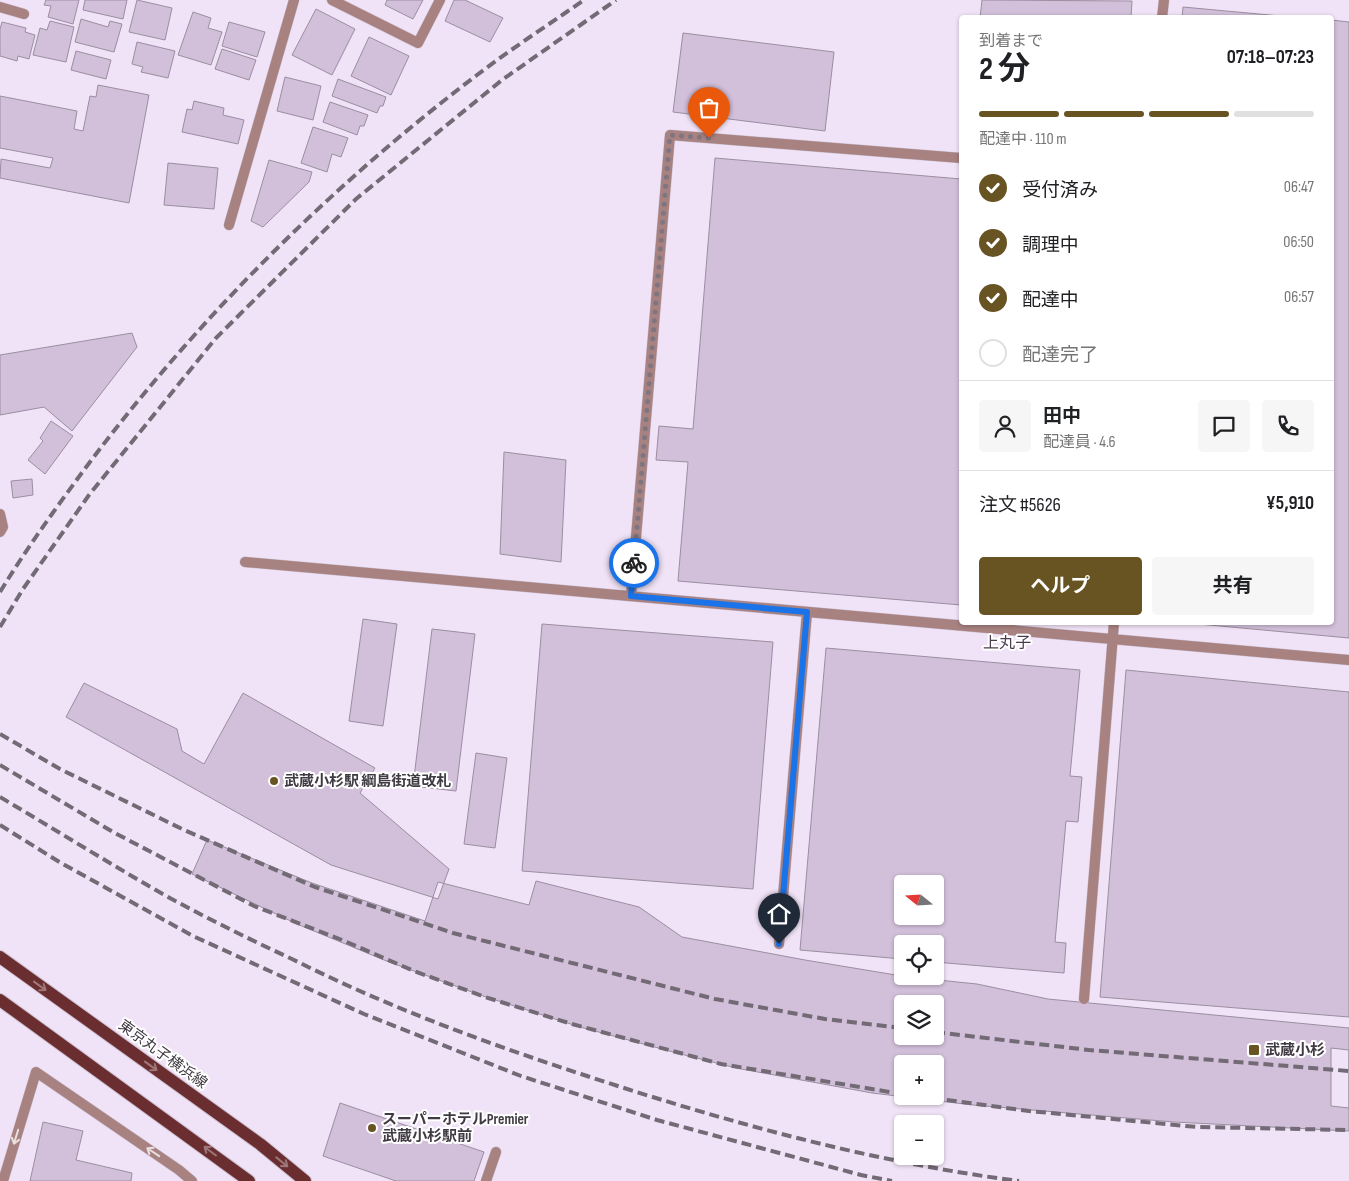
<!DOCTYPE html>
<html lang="ja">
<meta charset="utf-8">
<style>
:root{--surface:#fff;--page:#f6f6f6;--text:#202124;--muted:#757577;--line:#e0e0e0;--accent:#685322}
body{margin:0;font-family:"Sofia Sans Condensed","Noto Sans JP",sans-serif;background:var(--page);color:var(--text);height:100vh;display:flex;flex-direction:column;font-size:19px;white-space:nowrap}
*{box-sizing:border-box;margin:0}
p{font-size:16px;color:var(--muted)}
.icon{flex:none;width:28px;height:28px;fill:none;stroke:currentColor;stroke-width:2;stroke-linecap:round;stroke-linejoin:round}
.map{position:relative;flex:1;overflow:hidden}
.side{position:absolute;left:959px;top:15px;width:375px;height:610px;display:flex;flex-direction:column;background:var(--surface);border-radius:5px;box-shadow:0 1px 4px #0004}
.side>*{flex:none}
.needle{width:32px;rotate:288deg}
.controls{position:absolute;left:894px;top:875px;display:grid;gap:10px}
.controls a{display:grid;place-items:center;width:50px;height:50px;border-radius:5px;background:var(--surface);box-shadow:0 1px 4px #0004;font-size:25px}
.pin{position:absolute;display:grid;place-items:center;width:42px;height:42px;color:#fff;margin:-51px -21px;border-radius:50% 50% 50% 0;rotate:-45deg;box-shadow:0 0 5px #0007}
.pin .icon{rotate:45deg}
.courier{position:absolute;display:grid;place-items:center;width:50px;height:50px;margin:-25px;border:4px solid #1a73e8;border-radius:50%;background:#fff;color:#222;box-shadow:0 1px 6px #0007}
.overview em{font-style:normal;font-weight:700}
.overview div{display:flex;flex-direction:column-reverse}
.overview{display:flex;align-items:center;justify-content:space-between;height:85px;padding:0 20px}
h1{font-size:32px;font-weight:700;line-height:38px}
.bar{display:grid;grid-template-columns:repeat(4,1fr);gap:8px 5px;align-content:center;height:60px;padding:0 20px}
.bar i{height:6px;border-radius:4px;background:var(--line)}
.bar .selected{background:var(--accent)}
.bar p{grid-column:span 4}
.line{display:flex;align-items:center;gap:12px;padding:0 20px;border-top:1px solid var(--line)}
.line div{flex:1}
.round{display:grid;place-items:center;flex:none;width:52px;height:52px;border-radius:5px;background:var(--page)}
ol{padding:0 20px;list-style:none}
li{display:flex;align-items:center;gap:15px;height:55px}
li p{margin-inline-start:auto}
li .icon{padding:5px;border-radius:50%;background:var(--accent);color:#fff;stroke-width:4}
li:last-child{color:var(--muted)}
li i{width:28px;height:28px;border:2px solid var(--line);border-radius:50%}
.action{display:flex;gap:10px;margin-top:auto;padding:10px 20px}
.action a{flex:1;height:58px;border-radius:5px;background:var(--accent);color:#fff;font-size:20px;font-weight:700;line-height:58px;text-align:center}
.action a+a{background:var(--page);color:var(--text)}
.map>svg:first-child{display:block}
</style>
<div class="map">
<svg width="1349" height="1181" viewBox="0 0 1349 1181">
<rect width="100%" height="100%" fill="#f1e3f7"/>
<path fill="#d2bfda" stroke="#9b8ea0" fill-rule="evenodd" d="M 46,0 L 79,0 L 73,24 L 48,17 L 51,6 L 44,5 Z
M 85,0 L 127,0 L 123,19 L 83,10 Z
M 137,0 L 172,8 L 165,40 L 129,32 Z
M 387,0 L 423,0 L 413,19 L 385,5 Z
M 454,0 L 465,0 L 503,18 L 490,42 L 445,21 Z
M 982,0 L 1132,1 L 1131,18 L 980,18 Z
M 1183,7 L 1302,18 L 1182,18 Z
M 316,9 L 355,29 L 332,75 L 292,55 Z
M 193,12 L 211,18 L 208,28 L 222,32 L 211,65 L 178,55 Z
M 81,19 L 108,27 L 110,21 L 122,24 L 114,52 L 75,42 Z
M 1331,20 L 1349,22 L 1349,638 L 1177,622 L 1331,622 Z
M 50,21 L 74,27 L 66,62 L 33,55 L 40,28 L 47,30 Z
M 2,22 L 26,28 L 25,32 L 35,35 L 29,59 L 18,56 L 17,61 L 0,56 L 0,29 Z
M 229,22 L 265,32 L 257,57 L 222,46 Z
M 683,33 L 834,52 L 825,131 L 673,112 Z
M 369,37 L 409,56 L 391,95 L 351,76 Z
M 137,42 L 175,51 L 168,78 L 141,72 L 143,67 L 132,64 Z
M 222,49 L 256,60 L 249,80 L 215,69 Z
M 76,51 L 111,60 L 106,79 L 71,70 Z
M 285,77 L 321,86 L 313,120 L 277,111 Z
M 338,79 L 386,97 L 383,106 L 380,106 L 377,113 L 332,96 Z
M 98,85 L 149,95 L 129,203 L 0,178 L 1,159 L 50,168 L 53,158 L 0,148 L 0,96 L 77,111 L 74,129 L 83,131 L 90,96 L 96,97 Z
M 194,101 L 224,108 L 223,115 L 244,120 L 238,144 L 182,132 L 187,109 L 192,110 Z
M 330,102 L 368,115 L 364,126 L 360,126 L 357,135 L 323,122 Z
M 313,127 L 348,138 L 341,157 L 332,154 L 327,172 L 301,163 Z
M 715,158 L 961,179 L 961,605 L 678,581 L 688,462 L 656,460 L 659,426 L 693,429 Z
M 269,160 L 312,172 L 309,182 L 263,227 L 251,221 Z
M 168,163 L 218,168 L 214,209 L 164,205 Z
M 132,333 L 137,347 L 72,431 L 44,407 L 0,415 L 0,355 Z
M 51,421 L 73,436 L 45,474 L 28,460 L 43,441 L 40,438 Z
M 504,452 L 566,460 L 561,562 L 500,554 Z
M 32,479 L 33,495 L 13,498 L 11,481 Z
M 363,619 L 397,624 L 383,726 L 349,721 Z
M 542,624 L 773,642 L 753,889 L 522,871 Z
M 432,629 L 475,634 L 456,791 L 413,786 Z
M 826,648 L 1080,670 L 1070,776 L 1082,777 L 1078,822 L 1066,821 L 1055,942 L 1066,943 L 1064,973 L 935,962 L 935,944 L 902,944 L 902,959 L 800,950 ZM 902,884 L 935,884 L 935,916 L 902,916 Z
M 1126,670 L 1349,692 L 1349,1017 L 1100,997 Z
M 84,683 L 177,729 L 182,751 L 204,764 L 243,693 L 375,768 L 360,793 L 449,869 L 438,899 L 331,865 L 66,717 Z
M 476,753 L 507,758 L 495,848 L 464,844 Z
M 207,840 L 312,883 L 425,921 L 438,882 L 529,905 L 536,881 L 639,907 L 682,937 L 805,960 L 902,976 L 935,976 L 935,974 L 939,974 L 938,980 L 977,984 L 1048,999 L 1349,1028 L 1349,1131 L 1174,1122 L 973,1105 L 872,1093 L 736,1068 L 677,1053 L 580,1027 L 483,996 L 389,962 L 297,924 L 192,874 ZM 902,1004 L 935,1004 L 935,1036 L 902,1036 ZM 902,1064 L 935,1064 L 935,1096 L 902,1096 Z
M 1331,1048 L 1349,1050 L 1349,1108 L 1331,1106 Z
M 340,1103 L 484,1152 L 474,1181 L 396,1181 L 323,1156 Z
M 43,1122 L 83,1131 L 76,1160 L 132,1173 L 131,1181 L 30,1181 Z"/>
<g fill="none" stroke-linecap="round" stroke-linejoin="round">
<g stroke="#cec1d3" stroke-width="11">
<path id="service" d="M 0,7 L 24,14
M 1162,18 L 1164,0
M 245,562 L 1349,660
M 631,596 L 670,135 L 961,158
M 779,944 L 807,612
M 1084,999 L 1114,622
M 486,1181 L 496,1152"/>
</g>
<g stroke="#cec1d3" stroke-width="11">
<path id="minor" d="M 332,0 L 418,43 L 440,0
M 229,225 L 294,0
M 0,514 L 3,527 L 0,532
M 3,1181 L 36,1072 L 179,1170 L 192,1181"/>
</g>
<g stroke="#cec1d3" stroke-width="14">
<path id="primary" d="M 0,957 L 260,1144 L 305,1181
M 0,1000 L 249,1181"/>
</g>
<use href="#service" stroke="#a78281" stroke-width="10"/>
<use href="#minor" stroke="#a78281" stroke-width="10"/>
<use href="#primary" stroke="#6a2e30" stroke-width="12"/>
<path stroke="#726a75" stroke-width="4" stroke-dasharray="10 5" stroke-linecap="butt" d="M 0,592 C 25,551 53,512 81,474 C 193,323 327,189 477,75 C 511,49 548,25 584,0
M 0,627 L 23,589 L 89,495 L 216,338 L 356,199 L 502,80 L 616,0
M 0,734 L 60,769 L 182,829 L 315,887 L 453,933 L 715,999 L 825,1019 L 902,1028
M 0,765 L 113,832 L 254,906 L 342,940 L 414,971 L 485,997 L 572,1024 L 721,1064 L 902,1094
M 0,797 C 54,829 107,862 161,893 C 204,917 249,939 294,960 C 386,1006 483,1042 581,1074 C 723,1121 870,1162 1019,1181
M 0,825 L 61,863 L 193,936 L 364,1014 L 521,1076 L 657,1120 L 861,1175 L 892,1181
M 935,1032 L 1089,1050 L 1349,1071
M 917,1096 L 1029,1111 L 1197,1127 L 1349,1130"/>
</g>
<defs><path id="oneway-shaft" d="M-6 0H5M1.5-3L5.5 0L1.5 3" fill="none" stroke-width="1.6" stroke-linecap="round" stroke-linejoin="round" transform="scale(1.25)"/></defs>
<g stroke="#9e7778">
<use href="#oneway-shaft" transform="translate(40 986) rotate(36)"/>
<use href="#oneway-shaft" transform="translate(151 1066) rotate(36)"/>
<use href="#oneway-shaft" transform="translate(210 1151) rotate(-143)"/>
<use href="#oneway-shaft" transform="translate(282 1162) rotate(39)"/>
</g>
<g stroke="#e9e0e0">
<use href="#oneway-shaft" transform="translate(16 1137) rotate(107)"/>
<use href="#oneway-shaft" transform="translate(153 1152) rotate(-146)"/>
</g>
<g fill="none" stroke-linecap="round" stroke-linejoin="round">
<path stroke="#7e7581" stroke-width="5" stroke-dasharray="0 9" d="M 634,563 L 670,135 L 709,138"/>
<path stroke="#1a73e8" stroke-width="6" d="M 634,563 L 631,596 L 807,612 L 779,944"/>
</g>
<g fill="#685322" stroke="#fff" stroke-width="2">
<circle cx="274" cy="781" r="5"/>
<rect x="1248" y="1044" width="12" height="12" rx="2.5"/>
<circle cx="372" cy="1128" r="5"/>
</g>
<g text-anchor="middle" stroke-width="4" stroke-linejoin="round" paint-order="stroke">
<g font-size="15" font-weight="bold" fill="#403a42" stroke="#fff" text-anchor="start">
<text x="284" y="786">武蔵小杉駅 綱島街道改札</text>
<text x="1265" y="1055">武蔵小杉</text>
<text x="382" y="1124">スーパーホテルPremier<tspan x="382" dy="17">武蔵小杉駅前</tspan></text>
</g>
<g font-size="15" fill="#403a42" stroke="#fff">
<text transform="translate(163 1054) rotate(36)" y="5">東京丸子横浜線</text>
</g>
<g font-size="16" fill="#4a3e4e" stroke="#fff">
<text x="1007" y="648">上丸子</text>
</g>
</g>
</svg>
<div class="controls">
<a><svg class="needle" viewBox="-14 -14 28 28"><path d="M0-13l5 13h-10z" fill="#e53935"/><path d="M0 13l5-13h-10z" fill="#757577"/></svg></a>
<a><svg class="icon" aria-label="locate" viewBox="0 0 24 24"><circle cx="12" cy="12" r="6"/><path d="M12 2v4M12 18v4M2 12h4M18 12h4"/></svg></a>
<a><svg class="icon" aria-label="layers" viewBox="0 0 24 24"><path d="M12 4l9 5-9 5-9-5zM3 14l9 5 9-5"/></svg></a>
<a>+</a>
<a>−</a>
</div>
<div class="pin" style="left:709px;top:138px;background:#ea580c"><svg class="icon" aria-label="bag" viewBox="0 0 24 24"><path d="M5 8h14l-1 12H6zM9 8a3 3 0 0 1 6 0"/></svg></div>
<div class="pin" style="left:779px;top:944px;background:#1f2937"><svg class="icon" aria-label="home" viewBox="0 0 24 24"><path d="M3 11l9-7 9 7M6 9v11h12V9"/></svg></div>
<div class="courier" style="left:634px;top:563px"><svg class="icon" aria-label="bike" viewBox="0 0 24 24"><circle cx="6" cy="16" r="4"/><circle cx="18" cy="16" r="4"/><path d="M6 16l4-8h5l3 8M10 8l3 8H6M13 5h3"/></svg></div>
<section class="side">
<div class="overview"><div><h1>2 分</h1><p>到着まで</p></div><em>07:18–07:23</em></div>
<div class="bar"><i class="selected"></i><i class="selected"></i><i class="selected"></i><i></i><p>配達中 · 110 m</p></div>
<ol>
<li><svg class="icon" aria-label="check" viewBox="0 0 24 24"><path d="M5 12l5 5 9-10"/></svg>受付済み<p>06:47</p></li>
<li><svg class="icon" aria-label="check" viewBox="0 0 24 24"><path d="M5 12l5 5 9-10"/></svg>調理中<p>06:50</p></li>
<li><svg class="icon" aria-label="check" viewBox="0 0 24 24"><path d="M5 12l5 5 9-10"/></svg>配達中<p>06:57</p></li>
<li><i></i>配達完了</li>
</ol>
<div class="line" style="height:90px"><a class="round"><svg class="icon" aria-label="person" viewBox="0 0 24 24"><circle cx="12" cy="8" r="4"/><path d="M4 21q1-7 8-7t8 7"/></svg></a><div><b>田中</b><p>配達員 · 4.6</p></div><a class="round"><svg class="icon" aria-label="chat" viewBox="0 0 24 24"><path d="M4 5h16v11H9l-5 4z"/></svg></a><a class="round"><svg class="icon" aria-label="phone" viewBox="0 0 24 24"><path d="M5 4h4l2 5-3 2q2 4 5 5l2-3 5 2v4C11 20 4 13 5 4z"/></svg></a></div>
<div class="line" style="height:65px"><div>注文 #5626</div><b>¥5,910</b></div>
<div class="action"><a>ヘルプ</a><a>共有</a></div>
</section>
</div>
